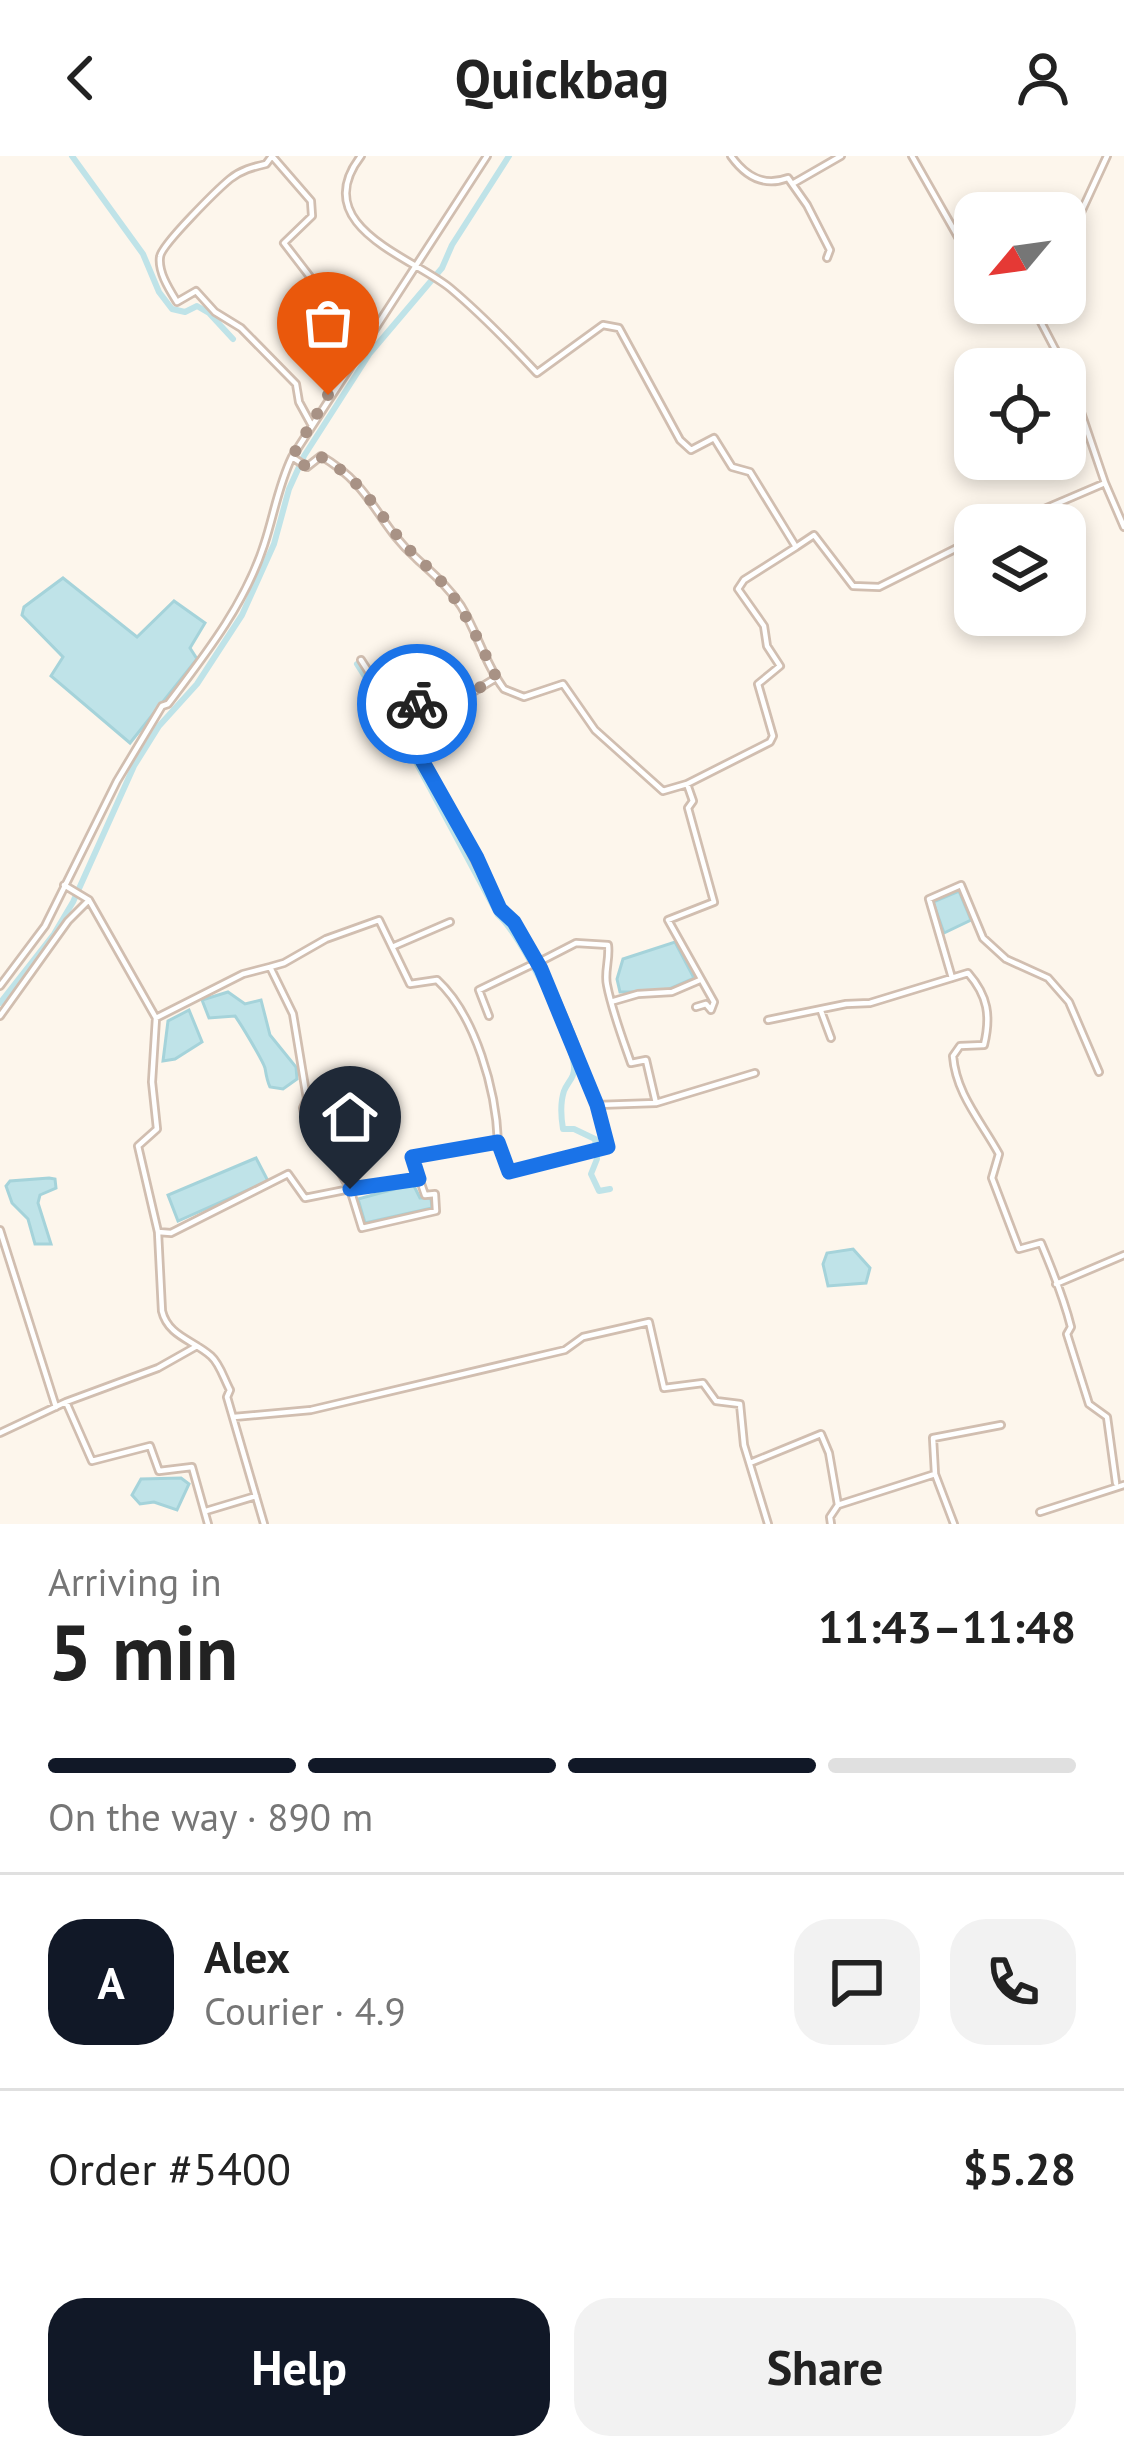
<!DOCTYPE html>
<meta charset="utf-8">
<style>
:root{--surface:#fff;--page:#f2f2f2;--text:#222;--muted:#767676;--line:#e0e0e0;--accent:#111827}
body{margin:0;font-family:"PT Sans",sans-serif;background:var(--page);color:var(--text);height:100vh;display:flex;flex-direction:column;font-size:45px;white-space:nowrap}
*{box-sizing:border-box;margin:0}
p{font-size:39px;color:var(--muted)}
.icon{flex:none;width:66px;height:66px;fill:none;stroke:currentColor;stroke-width:2;stroke-linecap:round;stroke-linejoin:round}
.map{position:relative;height:1368px;overflow:hidden}
.side{display:flex;flex-direction:column;background:var(--surface);flex:1}
.side>*{flex:none}
.needle{width:78px;rotate:241deg}
.buttons{position:absolute;left:954px;top:36px;display:grid;gap:24px}
.buttons a{display:grid;place-items:center;width:132px;height:132px;border-radius:24px;background:var(--surface);box-shadow:0 6px 18px #0003;font-size:60px}
.pin{position:absolute;display:grid;place-items:center;width:102px;height:102px;color:#fff;margin:-123px -51px;border-radius:50% 50% 50% 0;rotate:-45deg;box-shadow:0 0 12px #0007}
.pin .icon{rotate:45deg}
.courier{position:absolute;display:grid;place-items:center;width:120px;height:120px;margin:-60px;border:9px solid #1a73e8;border-radius:50%;background:#fff;color:#222;box-shadow:0 3px 15px #0007}
.head em{font-style:normal;font-weight:700}
.head div{display:flex;flex-direction:column-reverse}
.head{display:flex;align-items:center;justify-content:space-between;height:204px;padding:0 48px}
h1{font-size:78px;font-weight:700;line-height:90px}
.bar{display:grid;grid-template-columns:repeat(4,1fr);gap:18px 12px;align-content:center;height:144px;padding:0 48px}
.bar i{height:15px;border-radius:9px;background:var(--line)}
.bar .selected{background:var(--accent)}
.bar p{grid-column:span 4}
.line{display:flex;align-items:center;gap:30px;padding:0 48px;border-top:3px solid var(--line)}
.line div{flex:1}
.round{display:grid;place-items:center;flex:none;width:126px;height:126px;border-radius:36px;background:var(--page)}
.cta{display:flex;gap:24px;margin-top:auto;padding:24px 48px}
.cta a{flex:1;height:138px;border-radius:36px;background:var(--accent);color:#fff;font-size:48px;font-weight:700;line-height:138px;text-align:center}
.cta a+a{background:var(--page);color:var(--text)}
header{display:flex;justify-content:space-between;align-items:center;height:156px;padding:0 48px;background:var(--surface);font-size:54px;font-weight:700}
.map>svg:first-child{display:block}
</style>
<header><svg class="icon" aria-label="back" viewBox="0 0 24 24"><path d="M15 5l-7 7 7 7"/></svg>Quickbag<svg class="icon" aria-label="person" viewBox="0 0 24 24"><circle cx="12" cy="8" r="4"/><path d="M4 21q1-7 8-7t8 7"/></svg></header>
<div class="map">
<svg width="1124" height="1368" viewBox="0 0 1124 1368">
<rect width="100%" height="100%" fill="#fdf6ec"/>
<path fill="#bfe3e8" stroke="#a5d3da" stroke-width="3" d="M 63,422 L 137,481 L 174,445 L 205,467 L 190,492 L 197,503 L 130,587 L 51,520 L 63,501 L 22,459 L 24,451 Z
M 959,735 L 971,764 L 944,777 L 933,746 Z
M 675,786 L 694,822 L 662,836 L 620,836 L 617,823 L 623,803 Z
M 228,836 L 245,848 L 261,844 L 270,879 L 296,911 L 297,923 L 283,933 L 270,931 C 267,925 266,918 265,912 C 263,905 241,868 235,860 L 209,862 L 202,844 Z
M 189,854 L 202,886 L 175,903 L 163,905 L 168,865 Z
M 256,1002 L 268,1025 L 178,1065 L 168,1039 Z
M 49,1022 L 55,1023 L 56,1032 L 40,1039 L 38,1047 L 51,1088 L 35,1088 L 28,1063 L 12,1047 L 6,1030 L 10,1025 Z
M 413,1028 L 420,1042 L 431,1042 L 432,1052 L 365,1067 L 358,1043 Z
M 853,1093 L 870,1112 L 866,1127 L 828,1130 L 823,1108 L 827,1097 Z
M 181,1322 L 189,1328 L 177,1354 L 154,1346 L 140,1348 L 132,1339 L 141,1323 Z"/>
<g fill="none" stroke-linecap="round" stroke-linejoin="round">
<path stroke="#bfe3e8" stroke-width="6" d="M 72,0 L 143,98 L 159,136 L 172,153 L 185,156 L 197,150 L 209,157 L 233,183
M 357,508 L 401,578 L 498,759 C 521,778 571,880 574,910 C 575,922 568,925 564,935 C 560,947 561,961 563,973 L 574,973 L 595,983 L 597,1003 L 591,1018 L 599,1035 L 610,1033
M 0,847 L 54,778 L 73,746 L 134,610 L 159,570 L 197,528 L 242,459 L 274,388 L 289,333 L 304,300 L 370,197 L 442,112 L 452,89 L 509,0"/>
<g stroke="#d1beb0" stroke-width="10">
<path id="minor" d="M 272,0 L 266,8 C 253,11 241,14 230,23 C 218,33 161,89 160,101 C 158,116 169,133 177,146 L 196,135 L 215,156 L 241,172 L 296,228 L 299,246 L 311,268
M 272,0 L 311,45 L 312,60 L 284,87 L 364,191
M 361,0 C 307,70 412,101 450,132 C 481,158 509,187 537,217 L 603,169 L 619,172 L 680,284 L 691,294 L 714,282 L 732,311 L 750,316 L 796,391 L 744,424 L 738,433 L 764,470 L 767,490 L 780,510 L 758,528 L 773,580 L 770,586 L 687,628
M 731,0 C 746,21 764,31 788,22 L 807,49 L 830,94 L 827,102
M 912,0 L 962,88 L 975,132
M 794,27 L 841,0
M 1065,91 L 1107,0
M 983,147 L 995,156 L 1019,147
M 292,301 L 307,311 L 321,300 C 374,331 376,367 416,402 C 432,417 448,430 461,450 C 477,476 485,508 504,533 L 524,541 L 563,528 L 595,574 L 663,635 L 687,628 L 693,645 L 688,652 L 714,746 L 668,764 L 714,846 L 711,854 L 706,848 L 696,851
M 1105,327 L 1124,371
M 1007,369 L 1105,327 L 1068,218 L 1031,147
M 796,391 L 814,379 L 853,430 L 879,431 L 975,383
M 391,551 L 416,547 L 435,563 L 466,550 L 473,536 L 496,522
M 64,729 L 89,744 L 156,862 L 152,926 L 157,973 L 138,990 L 158,1076 L 162,1155 C 168,1180 193,1184 211,1200 C 220,1208 224,1223 230,1234 L 227,1241 L 264,1368
M 392,791 L 450,766
M 541,805 L 576,787 L 608,789 C 610,803 604,816 607,829 C 612,855 622,881 631,907 L 646,904 L 656,947 L 597,949
M 270,811 L 284,807 L 326,783 L 379,764 L 410,828 L 437,824 C 476,860 496,935 498,986
M 952,822 L 929,743 L 961,729 L 983,782 L 1006,803 L 1048,822 L 1069,846 L 1099,916
M 0,830 L 45,770 L 117,625 L 162,550 L 168,548 C 205,499 245,448 264,389 C 274,359 278,330 292,301 L 487,0
M 614,845 L 638,838 L 672,836 L 700,824
M 821,855 L 831,882
M 0,860 L 68,765 L 89,744
M 489,860 L 479,834 L 529,810
M 156,862 L 243,818 L 270,811 L 293,858 L 307,943 L 303,952 L 306,966 L 312,966 L 350,1033 L 419,1023
M 768,864 L 846,848 L 870,847 L 968,817 C 988,840 991,860 984,889 L 960,890 L 953,900 C 956,938 981,965 999,998 L 992,1022 L 1019,1093 L 1041,1087 C 1052,1113 1064,1143 1071,1171 L 1067,1178 L 1089,1248 L 1107,1261 L 1116,1327
M 656,947 L 755,917
M 0,1074 L 56,1251
M 158,1076 L 171,1077 L 288,1018 L 305,1042 L 350,1033 L 362,1072 L 436,1055 L 435,1038 L 425,1039 L 412,1001 L 498,986 L 509,1015 L 608,991 C 593,931 544,793 500,753 L 412,583 L 361,504
M 1056,1128 L 1124,1099
M 66,1246 L 158,1212 L 197,1190
M 234,1261 L 311,1254 L 565,1194 L 583,1181 L 649,1166 L 664,1232 L 703,1227 L 716,1245 L 740,1248 L 744,1289 L 768,1368
M 0,1277 L 66,1246 L 92,1305 L 150,1290 L 159,1315 L 192,1311 L 208,1368
M 750,1307 L 821,1278 L 829,1297 L 838,1349
M 935,1318 L 933,1282 L 1001,1269
M 206,1355 L 256,1340
M 1040,1356 L 1124,1329
M 831,1368 L 830,1361 L 838,1349 L 935,1318 L 954,1368"/>
</g>
<use href="#minor" stroke="#fff" stroke-width="4.5"/>
<g stroke="#d1beb0" stroke-width="10" stroke-linecap="butt">
<path id="minor-bridge" d="M 529,810 L 541,805"/>
</g>
<use href="#minor-bridge" stroke="#fff" stroke-width="4.5"/>
</g>
<g fill="none" stroke-linecap="round" stroke-linejoin="round">
<path stroke="#a89285" stroke-width="12" stroke-dasharray="0 21.6" d="M 328,239 L 292,301 L 307,311 L 321,301 C 358,321 374,350 399,382 C 413,400 431,412 445,430 C 467,457 481,490 496,521 L 473,536 L 466,550 L 435,563 L 417,548"/>
<path stroke="#1a73e8" stroke-width="15" d="M 350,1033 L 419,1023 L 412,1001 L 498,986 L 509,1016 L 608,991 L 597,949 L 541,813 L 514,766 L 500,753 L 477,702 L 392,551 L 417,548"/>
</g>
</svg>
<div class="buttons">
<a><svg class="needle" viewBox="-14 -14 28 28"><path d="M0-13l5 13h-10z" fill="#e53935"/><path d="M0 13l5-13h-10z" fill="#767676"/></svg></a>
<a><svg class="icon" aria-label="locate" viewBox="0 0 24 24"><circle cx="12" cy="12" r="6"/><path d="M12 2v4M12 18v4M2 12h4M18 12h4"/></svg></a>
<a><svg class="icon" aria-label="layers" viewBox="0 0 24 24"><path d="M12 4l9 5-9 5-9-5zM3 14l9 5 9-5"/></svg></a>
</div>
<div class="pin" style="left:328px;top:239px;background:#ea580c"><svg class="icon" aria-label="bag" viewBox="0 0 24 24"><path d="M5 8h14l-1 12H6zM9 8a3 3 0 0 1 6 0"/></svg></div>
<div class="pin" style="left:350px;top:1033px;background:#1f2937"><svg class="icon" aria-label="home" viewBox="0 0 24 24"><path d="M3 11l9-7 9 7M6 9v11h12V9"/></svg></div>
<div class="courier" style="left:417px;top:548px"><svg class="icon" aria-label="bike" viewBox="0 0 24 24"><circle cx="6" cy="16" r="4"/><circle cx="18" cy="16" r="4"/><path d="M6 16l4-8h5l3 8M10 8l3 8H6M13 5h3"/></svg></div>
</div>
<section class="side">
<div class="head"><div><h1>5 min</h1><p>Arriving in</p></div><em>11:43–11:48</em></div>
<div class="bar"><i class="selected"></i><i class="selected"></i><i class="selected"></i><i></i><p>On the way · 890 m</p></div>
<div class="line" style="height:216px"><b class="round" style="background:var(--accent);color:#fff">A</b><div><b>Alex</b><p>Courier · 4.9</p></div><a class="round"><svg class="icon" aria-label="chat" viewBox="0 0 24 24"><path d="M4 5h16v11H9l-5 4z"/></svg></a><a class="round"><svg class="icon" aria-label="phone" viewBox="0 0 24 24"><path d="M5 4h4l2 5-3 2q2 4 5 5l2-3 5 2v4C11 20 4 13 5 4z"/></svg></a></div>
<div class="line" style="height:156px"><div>Order #5400</div><b>$5.28</b></div>
<div class="cta"><a>Help</a><a>Share</a></div>
</section>
